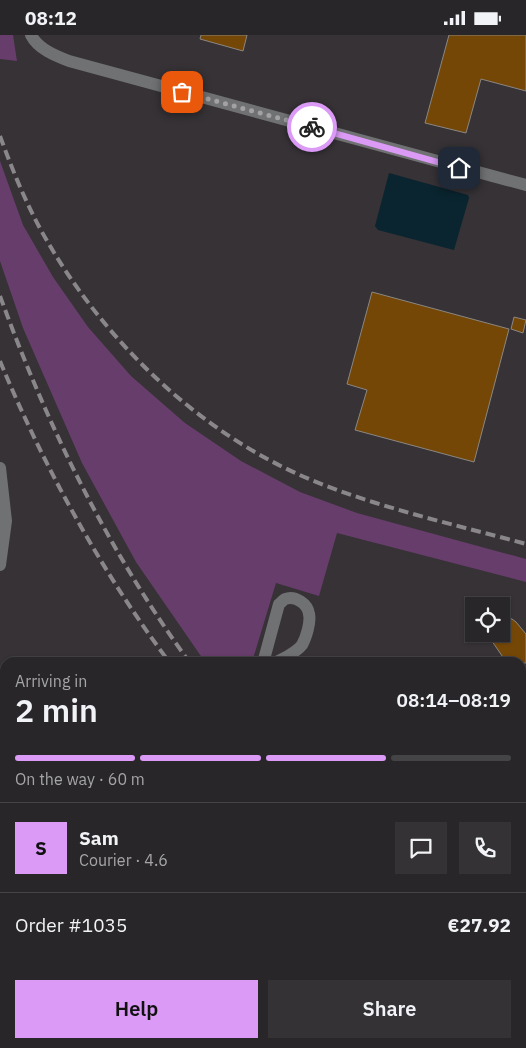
<!DOCTYPE html>
<meta charset="utf-8">
<style>
:root{--surface:#282628;--page:#343234;--text:#f1f3f6;--muted:#a5a5a8;--line:#444345;--accent:#db9af6}
body{margin:0;font-family:"IBM Plex Sans",sans-serif;background:var(--page);color:var(--text);height:100vh;display:flex;flex-direction:column;font-size:19px;white-space:nowrap}
*{box-sizing:border-box;margin:0}
p{font-size:16px;color:var(--muted)}
.icon{flex:none;width:28px;height:28px;fill:none;stroke:currentColor;stroke-width:2;stroke-linecap:round;stroke-linejoin:round}
.map{position:relative;flex:1;overflow:hidden}
.panel{position:absolute;left:0px;top:622px;width:526px;height:391px;display:flex;flex-direction:column;background:var(--surface);border-radius:15px 15px 0 0;box-shadow:0 1px 4px #0004,0 0 0 1px var(--line)}
.panel>*{flex:none}
.buttons{position:absolute;left:465px;top:562px;display:grid;gap:10px}
.buttons a{display:grid;place-items:center;width:45px;height:45px;border-radius:0px;background:var(--surface);box-shadow:0 1px 4px #0004,0 0 0 1px var(--line);font-size:25px}
.pin{position:absolute;display:grid;place-items:center;width:42px;height:42px;color:#fff;margin:-21px;border-radius:10px;box-shadow:0 2px 8px #0006}
.courier{position:absolute;display:grid;place-items:center;width:50px;height:50px;margin:-25px;border:4px solid #db9af6;border-radius:50%;background:#fff;color:#222;box-shadow:0 1px 6px #0007}
.head em{font-style:normal;font-weight:600}
.head div{display:flex;flex-direction:column-reverse}
.head{display:flex;align-items:center;justify-content:space-between;height:85px;padding:0 15px}
h1{font-size:32px;font-weight:600;line-height:38px}
.bar{display:grid;grid-template-columns:repeat(4,1fr);gap:8px 5px;align-content:center;height:60px;padding:0 15px}
.bar i{height:6px;border-radius:4px;background:var(--line)}
.bar .selected{background:var(--accent)}
.bar p{grid-column:span 4}
.line{display:flex;align-items:center;gap:12px;padding:0 15px;border-top:1px solid var(--line)}
.line div{flex:1}
.round{display:grid;place-items:center;flex:none;width:52px;height:52px;border-radius:0px;background:var(--page)}
.cta{display:flex;gap:10px;margin-top:auto;padding:10px 15px}
.cta a{flex:1;height:58px;border-radius:0px;background:var(--accent);color:#111;font-size:20px;font-weight:600;line-height:58px;text-align:center}
.cta a+a{background:var(--page);color:var(--text)}
.status{display:flex;justify-content:space-between;align-items:center;height:35px;padding:0 25px;background:var(--surface);direction:ltr}
.status svg{height:14px;fill:currentColor}
.map>svg:first-child{display:block}
</style>
<div class="status"><b>08:12</b><svg viewBox="0 0 49 12"><path d="M0 12V9h3v3zM5 12V6h3v6zM10 12V3h3v9zM15 12V0h3v12zM26 1h20v11H26zM47 4h2v5h-2z"/></svg></div>
<div class="map">
<svg width="526" height="1013" viewBox="0 0 526 1013">
<rect width="100%" height="100%" fill="#363236"/>
<path fill="#673d6b" d="M 0,0 L 13,0 L 17,26 L 0,24 Z
M 0,126 L 23,190 L 53,242 L 88,292 L 131,341 L 185,388 L 241,426 L 300,457 L 357,478 L 526,524 L 526,547 L 337,498 L 319,561 L 276,548 L 252,627 L 205,627 L 136,527 L 82,428 L 23,293 L 0,226 Z
M 0,780 L 5,781 L 5,916 L 0,917 Z
M 5,948 L 5,986 L 0,985 L 0,952 Z
M 521,991 L 526,995 L 526,1013 L 488,1013 L 489,1009 L 521,1009 Z
M 67,1009 L 261,1009 L 277,1013 L 79,1013 Z
M 413,1009 L 468,1009 L 468,1010 L 466,1013 L 409,1013 Z"/>
<path fill="#0a252f" d="M 389,138 L 468,160 L 469,163 L 454,215 L 378,195 L 375,191 Z"/>
<path fill="#744707" stroke="#8b8782" d="M 201,0 L 247,0 L 243,16 L 200,4 Z
M 449,0 L 526,0 L 526,56 L 481,44 L 466,98 L 425,88 Z
M 372,257 L 509,294 L 474,427 L 355,395 L 367,355 L 347,349 Z
M 514,282 L 526,285 L 523,298 L 511,294 Z
M 501,581 L 512,584 L 516,587 L 526,599 L 526,628 L 507,628 L 487,599 L 501,599 Z"/>
<g fill="none" stroke-linecap="round" stroke-linejoin="round">
<path stroke="#7b787b" stroke-width="3" stroke-dasharray="5 2.5" stroke-linecap="butt" d="M 0,899 L 5,899
M 0,987 L 5,989
M 60,1009 L 72,1013
M 283,1009 L 299,1013"/>
<path stroke="#707173" stroke-width="12" d="M 31,0 C 38,14 56,21 69,26 L 526,150
M 0,433 L 6,486 L 0,530
M 263,628 L 279,569 C 281,568 283,565 285,564 C 295,560 308,569 309,579 C 311,587 306,603 302,610 C 296,618 284,623 275,628
M 0,764 L 5,766
M 521,908 L 526,912
M 0,933 L 5,933
M 319,1009 L 335,1013
M 477,1013 L 478,1009"/>
<path stroke="#c4c4cb" stroke-width="15" d="M 0,1007 L 17,1013"/>
<path stroke="#8a878a" stroke-width="4" stroke-dasharray="10 5" stroke-linecap="butt" d="M 0,101 C 12,134 25,166 42,197 C 101,303 197,397 309,444 C 379,473 453,489 526,509
M 0,261 C 47,390 108,516 190,628
M 0,326 C 43,430 102,538 170,628
M 521,959 L 526,963
M 521,975 L 526,978"/>
</g>
<g fill="none" stroke-linecap="round" stroke-linejoin="round">
<path stroke="#a4a1a4" stroke-width="5" stroke-dasharray="0 9" d="M 182,57 L 312,92"/>
<path stroke="#db9af6" stroke-width="6" d="M 312,92 L 459,133"/>
</g>
</svg>
<div class="buttons">
<a><svg class="icon" aria-label="locate" viewBox="0 0 24 24"><circle cx="12" cy="12" r="6"/><path d="M12 2v4M12 18v4M2 12h4M18 12h4"/></svg></a>
</div>
<div class="pin" style="left:182px;top:57px;background:#ea580c"><svg class="icon" aria-label="bag" viewBox="0 0 24 24"><path d="M5 8h14l-1 12H6zM9 8a3 3 0 0 1 6 0"/></svg></div>
<div class="pin" style="left:459px;top:133px;background:#1f2937"><svg class="icon" aria-label="home" viewBox="0 0 24 24"><path d="M3 11l9-7 9 7M6 9v11h12V9"/></svg></div>
<div class="courier" style="left:312px;top:92px"><svg class="icon" aria-label="bike" viewBox="0 0 24 24"><circle cx="6" cy="16" r="4"/><circle cx="18" cy="16" r="4"/><path d="M6 16l4-8h5l3 8M10 8l3 8H6M13 5h3"/></svg></div>
<section class="panel">
<div class="head"><div><h1>2 min</h1><p>Arriving in</p></div><em>08:14–08:19</em></div>
<div class="bar"><i class="selected"></i><i class="selected"></i><i class="selected"></i><i></i><p>On the way · 60 m</p></div>
<div class="line" style="height:90px"><b class="round" style="background:var(--accent);color:#111">S</b><div><b>Sam</b><p>Courier · 4.6</p></div><a class="round"><svg class="icon" aria-label="chat" viewBox="0 0 24 24"><path d="M4 5h16v11H9l-5 4z"/></svg></a><a class="round"><svg class="icon" aria-label="phone" viewBox="0 0 24 24"><path d="M5 4h4l2 5-3 2q2 4 5 5l2-3 5 2v4C11 20 4 13 5 4z"/></svg></a></div>
<div class="line" style="height:65px"><div>Order #1035</div><b>€27.92</b></div>
<div class="cta"><a>Help</a><a>Share</a></div>
</section>
</div>
